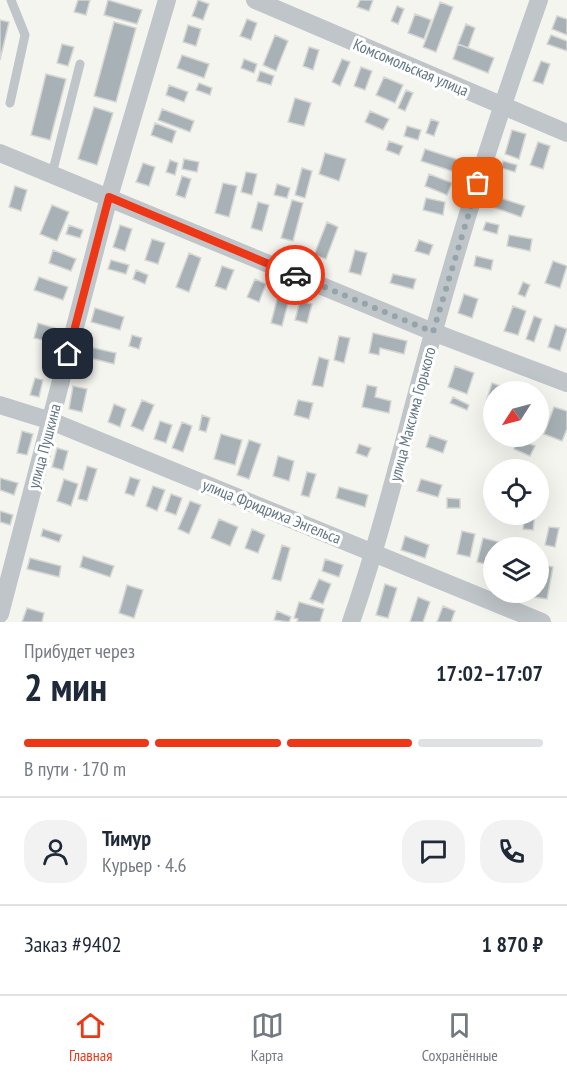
<!DOCTYPE html>
<html lang="ru">
<meta charset="utf-8">
<style>
:root{--surface:#fff;--page:#f2f2f3;--text:#1f2937;--muted:#747a83;--line:#e0e1e3;--accent:#ee3717}
body{margin:0;font-family:"PT Sans Narrow",sans-serif;background:var(--page);color:var(--text);height:100vh;display:flex;flex-direction:column;font-size:22px;white-space:nowrap}
*{box-sizing:border-box;margin:0}
p{font-size:20px;color:var(--muted)}
.icon{flex:none;width:33px;height:33px;fill:none;stroke:currentColor;stroke-width:2;stroke-linecap:round;stroke-linejoin:round}
.map{position:relative;height:622px;overflow:hidden}
.side{display:flex;flex-direction:column;background:var(--surface);flex:1}
.side>*{flex:none}
.needle{width:39px;rotate:234deg}
.tools{position:absolute;left:483px;top:381px;display:grid;gap:12px}
.tools a{display:grid;place-items:center;width:66px;height:66px;border-radius:50%;background:var(--surface);box-shadow:0 6px 24px #0002;font-size:30px}
.pin{position:absolute;display:grid;place-items:center;width:51px;height:51px;color:#fff;margin:-26px;border-radius:12px;box-shadow:0 3px 9px #0006}
.courier{position:absolute;display:grid;place-items:center;width:60px;height:60px;margin:-30px;border:4px solid #ee3717;border-radius:50%;background:#fff;color:#222;box-shadow:0 2px 8px #0007}
.summary em{font-style:normal;font-weight:700}
.summary div{display:flex;flex-direction:column-reverse}
.summary{display:flex;align-items:center;justify-content:space-between;height:102px;padding:0 24px}
h1{font-size:39px;font-weight:700;line-height:45px}
.bar{display:grid;grid-template-columns:repeat(4,1fr);gap:9px 6px;align-content:center;height:72px;padding:0 24px}
.bar i{height:8px;border-radius:4px;background:var(--line)}
.bar .active{background:var(--accent)}
.bar p{grid-column:span 4}
.line{display:flex;align-items:center;gap:15px;padding:0 24px;border-top:2px solid var(--line)}
.line div{flex:1}
.round{display:grid;place-items:center;flex:none;width:63px;height:63px;border-radius:24px;background:var(--page)}
.menu{display:flex;justify-content:space-around;align-items:center;height:84px;border-top:2px solid var(--line);background:var(--surface);font-size:16px;color:var(--muted)}
.menu a{display:grid;justify-items:center;gap:3px}
.menu .active{color:var(--accent)}
.map>svg:first-child{display:block}
</style>
<div class="map">
<svg width="567" height="622" viewBox="0 0 567 622">
<rect width="100%" height="100%" fill="#f5f5f0"/>
<path fill="#a8b2b6" stroke="#d6d6d3" stroke-width="1.5" d="M 78,0 L 90,0 L 86,15 L 74,12 Z
M 108,0 L 142,10 L 137,24 L 104,15 Z
M 198,0 L 209,4 L 203,20 L 192,16 Z
M 360,0 L 373,0 L 369,11 L 357,7 Z
M 440,2 L 453,7 L 436,52 L 423,47 Z
M 397,6 L 404,9 L 398,24 L 391,21 Z
M 415,14 L 431,20 L 424,39 L 408,33 Z
M 557,16 L 567,19 L 567,35 L 552,29 Z
M 247,19 L 257,23 L 251,40 L 240,36 Z
M 0,20 L 9,22 L 0,60 Z
M 114,22 L 136,28 L 116,102 L 94,96 Z
M 466,24 L 475,28 L 468,48 L 458,44 Z
M 188,25 L 201,29 L 196,46 L 183,42 Z
M 275,35 L 288,41 L 276,71 L 263,65 Z
M 551,35 L 567,41 L 567,51 L 547,44 Z
M 62,44 L 74,47 L 68,66 L 57,63 Z
M 458,44 L 494,58 L 488,73 L 453,59 Z
M 309,47 L 319,50 L 313,70 L 303,66 Z
M 182,55 L 209,64 L 204,78 L 177,68 Z
M 244,59 L 257,64 L 254,73 L 241,68 Z
M 342,59 L 350,62 L 340,86 L 332,82 Z
M 541,61 L 550,64 L 543,84 L 533,81 Z
M 361,67 L 372,71 L 365,90 L 354,86 Z
M 260,71 L 274,76 L 271,85 L 257,81 Z
M 46,74 L 66,79 L 50,140 L 31,135 Z
M 384,77 L 403,85 L 395,103 L 376,95 Z
M 199,83 L 212,88 L 210,95 L 196,90 Z
M 169,85 L 188,92 L 184,102 L 166,95 Z
M 406,90 L 413,93 L 405,111 L 398,108 Z
M 295,98 L 311,103 L 304,126 L 288,122 Z
M 94,107 L 113,113 L 97,165 L 78,159 Z
M 162,109 L 194,121 L 190,132 L 158,120 Z
M 370,111 L 389,119 L 383,130 L 365,122 Z
M 431,119 L 439,122 L 434,136 L 426,133 Z
M 155,123 L 176,131 L 172,143 L 151,135 Z
M 407,126 L 421,130 L 418,140 L 404,136 Z
M 512,130 L 526,134 L 519,159 L 505,154 Z
M 389,141 L 403,146 L 399,155 L 386,150 Z
M 538,142 L 550,146 L 543,169 L 530,165 Z
M 425,149 L 459,160 L 455,172 L 421,161 Z
M 325,153 L 346,159 L 339,181 L 319,174 Z
M 184,159 L 199,162 L 197,172 L 182,169 Z
M 170,160 L 178,163 L 175,175 L 166,172 Z
M 503,161 L 517,165 L 515,172 L 501,168 Z
M 143,163 L 155,167 L 149,186 L 136,182 Z
M 302,168 L 312,171 L 305,198 L 295,195 Z
M 246,172 L 257,174 L 252,195 L 241,192 Z
M 429,174 L 452,183 L 447,195 L 425,186 Z
M 182,176 L 191,179 L 185,198 L 176,195 Z
M 223,183 L 237,186 L 229,217 L 215,213 Z
M 277,184 L 290,188 L 287,198 L 274,195 Z
M 15,186 L 27,190 L 21,211 L 9,207 Z
M 494,196 L 525,206 L 521,217 L 490,206 Z
M 426,198 L 445,202 L 443,215 L 423,210 Z
M 292,200 L 303,203 L 293,241 L 281,238 Z
M 258,202 L 269,205 L 262,231 L 251,228 Z
M 52,205 L 69,212 L 57,241 L 40,234 Z
M 327,222 L 338,227 L 326,259 L 314,255 Z
M 486,222 L 499,225 L 497,234 L 483,230 Z
M 69,225 L 83,230 L 80,238 L 66,234 Z
M 120,225 L 132,229 L 125,251 L 113,247 Z
M 509,235 L 532,239 L 530,251 L 507,246 Z
M 152,239 L 165,243 L 158,264 L 145,260 Z
M 419,240 L 433,245 L 429,255 L 415,251 Z
M 53,250 L 76,259 L 71,271 L 49,263 Z
M 355,250 L 367,253 L 361,275 L 349,272 Z
M 189,253 L 201,258 L 189,292 L 176,287 Z
M 476,256 L 493,260 L 491,270 L 474,266 Z
M 111,260 L 129,265 L 126,274 L 108,269 Z
M 553,261 L 567,266 L 560,288 L 545,283 Z
M 222,266 L 234,270 L 226,290 L 215,286 Z
M 136,270 L 148,275 L 145,284 L 133,279 Z
M 393,274 L 416,279 L 413,289 L 390,283 Z
M 39,277 L 68,287 L 63,300 L 34,290 Z
M 255,279 L 266,284 L 259,302 L 247,297 Z
M 523,282 L 530,285 L 525,297 L 518,294 Z
M 279,292 L 290,295 L 282,326 L 271,323 Z
M 464,294 L 478,299 L 472,318 L 458,313 Z
M 300,301 L 312,304 L 307,323 L 295,320 Z
M 513,306 L 526,311 L 518,335 L 504,331 Z
M 95,308 L 124,317 L 120,330 L 91,322 Z
M 534,316 L 542,319 L 534,342 L 526,339 Z
M 38,323 L 58,329 L 54,343 L 34,338 Z
M 555,325 L 567,329 L 560,351 L 548,347 Z
M 373,333 L 407,341 L 404,354 L 380,348 L 379,355 L 369,353 Z
M 132,335 L 142,338 L 139,349 L 129,346 Z
M 339,336 L 350,338 L 344,363 L 334,360 Z
M 85,346 L 116,353 L 114,364 L 82,356 Z
M 319,357 L 329,360 L 323,387 L 312,385 Z
M 455,366 L 474,373 L 467,394 L 448,387 Z
M 35,378 L 43,380 L 39,397 L 30,395 Z
M 492,383 L 511,390 L 494,392 L 494,408 L 485,405 Z
M 367,385 L 377,387 L 375,397 L 391,401 L 389,413 L 362,407 Z
M 73,386 L 87,389 L 82,412 L 69,409 Z
M 453,397 L 469,405 L 467,410 L 450,403 Z
M 142,400 L 154,405 L 143,431 L 131,426 Z
M 298,400 L 313,403 L 309,419 L 294,415 Z
M 114,404 L 126,409 L 120,427 L 108,422 Z
M 554,407 L 567,411 L 567,429 L 562,441 L 544,434 Z
M 202,415 L 210,418 L 206,432 L 199,430 Z
M 160,421 L 172,425 L 166,443 L 154,439 Z
M 182,422 L 192,426 L 183,452 L 172,448 Z
M 22,431 L 33,434 L 27,455 L 17,453 Z
M 221,434 L 242,440 L 235,465 L 214,459 Z
M 430,435 L 447,441 L 443,453 L 426,447 Z
M 518,439 L 535,446 L 530,456 L 514,449 Z
M 249,440 L 261,444 L 249,479 L 237,475 Z
M 359,444 L 371,448 L 367,457 L 356,453 Z
M 57,448 L 68,451 L 63,470 L 52,467 Z
M 278,456 L 294,461 L 289,481 L 273,476 Z
M 87,466 L 97,469 L 87,501 L 78,499 Z
M 307,472 L 316,474 L 309,497 L 301,495 Z
M 130,477 L 140,480 L 134,496 L 125,493 Z
M 0,478 L 18,483 L 14,495 L 0,490 Z
M 64,479 L 78,484 L 71,506 L 57,501 Z
M 421,479 L 442,485 L 438,497 L 417,491 Z
M 153,486 L 165,490 L 157,511 L 146,506 Z
M 339,487 L 368,495 L 365,507 L 336,498 Z
M 171,494 L 182,498 L 176,515 L 165,511 Z
M 447,498 L 460,499 L 460,508 L 447,508 Z
M 190,501 L 201,505 L 189,534 L 178,529 Z
M 0,511 L 13,515 L 10,525 L 0,522 Z
M 525,514 L 535,514 L 533,530 L 523,529 Z
M 219,519 L 238,527 L 230,546 L 211,538 Z
M 549,527 L 559,528 L 555,547 L 545,545 Z
M 43,529 L 62,535 L 59,542 L 41,536 Z
M 252,529 L 265,535 L 258,553 L 245,548 Z
M 462,531 L 475,534 L 470,557 L 457,554 Z
M 405,536 L 429,545 L 425,558 L 401,550 Z
M 483,538 L 499,542 L 498,548 L 494,548 L 493,566 L 477,562 Z
M 282,545 L 290,548 L 281,581 L 272,579 Z
M 83,556 L 114,566 L 110,577 L 80,567 Z
M 30,558 L 61,566 L 59,577 L 27,569 Z
M 325,559 L 343,565 L 339,577 L 322,571 Z
M 540,564 L 553,567 L 547,599 L 533,597 L 534,592 L 538,592 Z
M 319,579 L 331,584 L 323,604 L 310,599 Z
M 385,584 L 397,588 L 388,618 L 376,615 Z
M 127,585 L 143,590 L 134,618 L 119,613 Z
M 418,597 L 430,602 L 423,622 L 410,622 Z
M 299,602 L 324,609 L 320,622 L 297,622 L 298,619 L 294,618 Z
M 443,606 L 455,611 L 451,622 L 437,622 Z
M 27,608 L 44,613 L 42,622 L 22,622 Z
M 277,611 L 291,617 L 289,622 L 274,620 Z"/>
<g fill="none" stroke-linecap="round" stroke-linejoin="round">
<path stroke="#bfc5c8" stroke-width="9" d="M 10,103 L 25,35 L 11,0
M 52,174 L 80,64"/>
<path stroke="#bfc5c8" stroke-width="18" d="M 255,0 L 567,133
M 0,153 L 433,332 L 567,383
M 0,405 L 51,421 L 542,622
M 0,614 L 109,197 L 167,0
M 351,622 C 384,527 406,430 433,334 C 464,221 500,110 539,0"/>
</g>
<g fill="none" stroke-linecap="round" stroke-linejoin="round">
<path stroke="#95a3aa" stroke-width="6" stroke-dasharray="0 10.8" d="M 295,275 L 433,332 L 478,183"/>
<path stroke="#ee3717" stroke-width="8" d="M 68,354 L 109,197 L 295,275"/>
</g>
<g text-anchor="middle" stroke-width="6" stroke-linejoin="round" paint-order="stroke">
<g font-size="16" fill="#627784" stroke="#fff">
<text transform="translate(411 67) rotate(23)" y="6">Комсомольская улица</text>
<text transform="translate(412 414) rotate(-75)" y="6">улица Максима Горького</text>
<text transform="translate(44 446) rotate(-75)" y="6">улица Пушкина</text>
<text transform="translate(272 511) rotate(22)" y="6">улица Фридриха Энгельса</text>
</g>
</g>
</svg>
<div class="tools">
<a><svg class="needle" viewBox="-14 -14 28 28"><path d="M0-13l5 13h-10z" fill="#e53935"/><path d="M0 13l5-13h-10z" fill="#747a83"/></svg></a>
<a><svg class="icon" aria-label="locate" viewBox="0 0 24 24"><circle cx="12" cy="12" r="6"/><path d="M12 2v4M12 18v4M2 12h4M18 12h4"/></svg></a>
<a><svg class="icon" aria-label="layers" viewBox="0 0 24 24"><path d="M12 4l9 5-9 5-9-5zM3 14l9 5 9-5"/></svg></a>
</div>
<div class="pin" style="left:478px;top:183px;background:#ea580c"><svg class="icon" aria-label="bag" viewBox="0 0 24 24"><path d="M5 8h14l-1 12H6zM9 8a3 3 0 0 1 6 0"/></svg></div>
<div class="pin" style="left:68px;top:354px;background:#1f2937"><svg class="icon" aria-label="home" viewBox="0 0 24 24"><path d="M3 11l9-7 9 7M6 9v11h12V9"/></svg></div>
<div class="courier" style="left:295px;top:275px"><svg class="icon" aria-label="car" viewBox="0 0 24 24"><path d="M5 17H2v-5l4-1 3-4h7l3 4 3 1v5h-3M9 17h6M6 11h13"/><circle cx="7" cy="17" r="2"/><circle cx="17" cy="17" r="2"/></svg></div>
</div>
<section class="side">
<div class="summary"><div><h1>2 мин</h1><p>Прибудет через</p></div><em>17:02–17:07</em></div>
<div class="bar"><i class="active"></i><i class="active"></i><i class="active"></i><i></i><p>В пути · 170 m</p></div>
<div class="line" style="height:108px"><a class="round"><svg class="icon" aria-label="person" viewBox="0 0 24 24"><circle cx="12" cy="8" r="4"/><path d="M4 21q1-7 8-7t8 7"/></svg></a><div><b>Тимур</b><p>Курьер · 4.6</p></div><a class="round"><svg class="icon" aria-label="chat" viewBox="0 0 24 24"><path d="M4 5h16v11H9l-5 4z"/></svg></a><a class="round"><svg class="icon" aria-label="phone" viewBox="0 0 24 24"><path d="M5 4h4l2 5-3 2q2 4 5 5l2-3 5 2v4C11 20 4 13 5 4z"/></svg></a></div>
<div class="line" style="height:78px"><div>Заказ #9402</div><b>1 870 ₽</b></div>
</section>
<nav class="menu">
<a class="active"><svg class="icon" aria-label="home" viewBox="0 0 24 24"><path d="M3 11l9-7 9 7M6 9v11h12V9"/></svg>Главная</a>
<a><svg class="icon" aria-label="map" viewBox="0 0 24 24"><path d="M3 6l6-2 6 2 6-2v14l-6 2-6-2-6 2zM9 4v14M15 6v14"/></svg>Карта</a>
<a><svg class="icon" aria-label="saved" viewBox="0 0 24 24"><path d="M7 4h10v16l-5-4-5 4z"/></svg>Сохранённые</a>
</nav>
